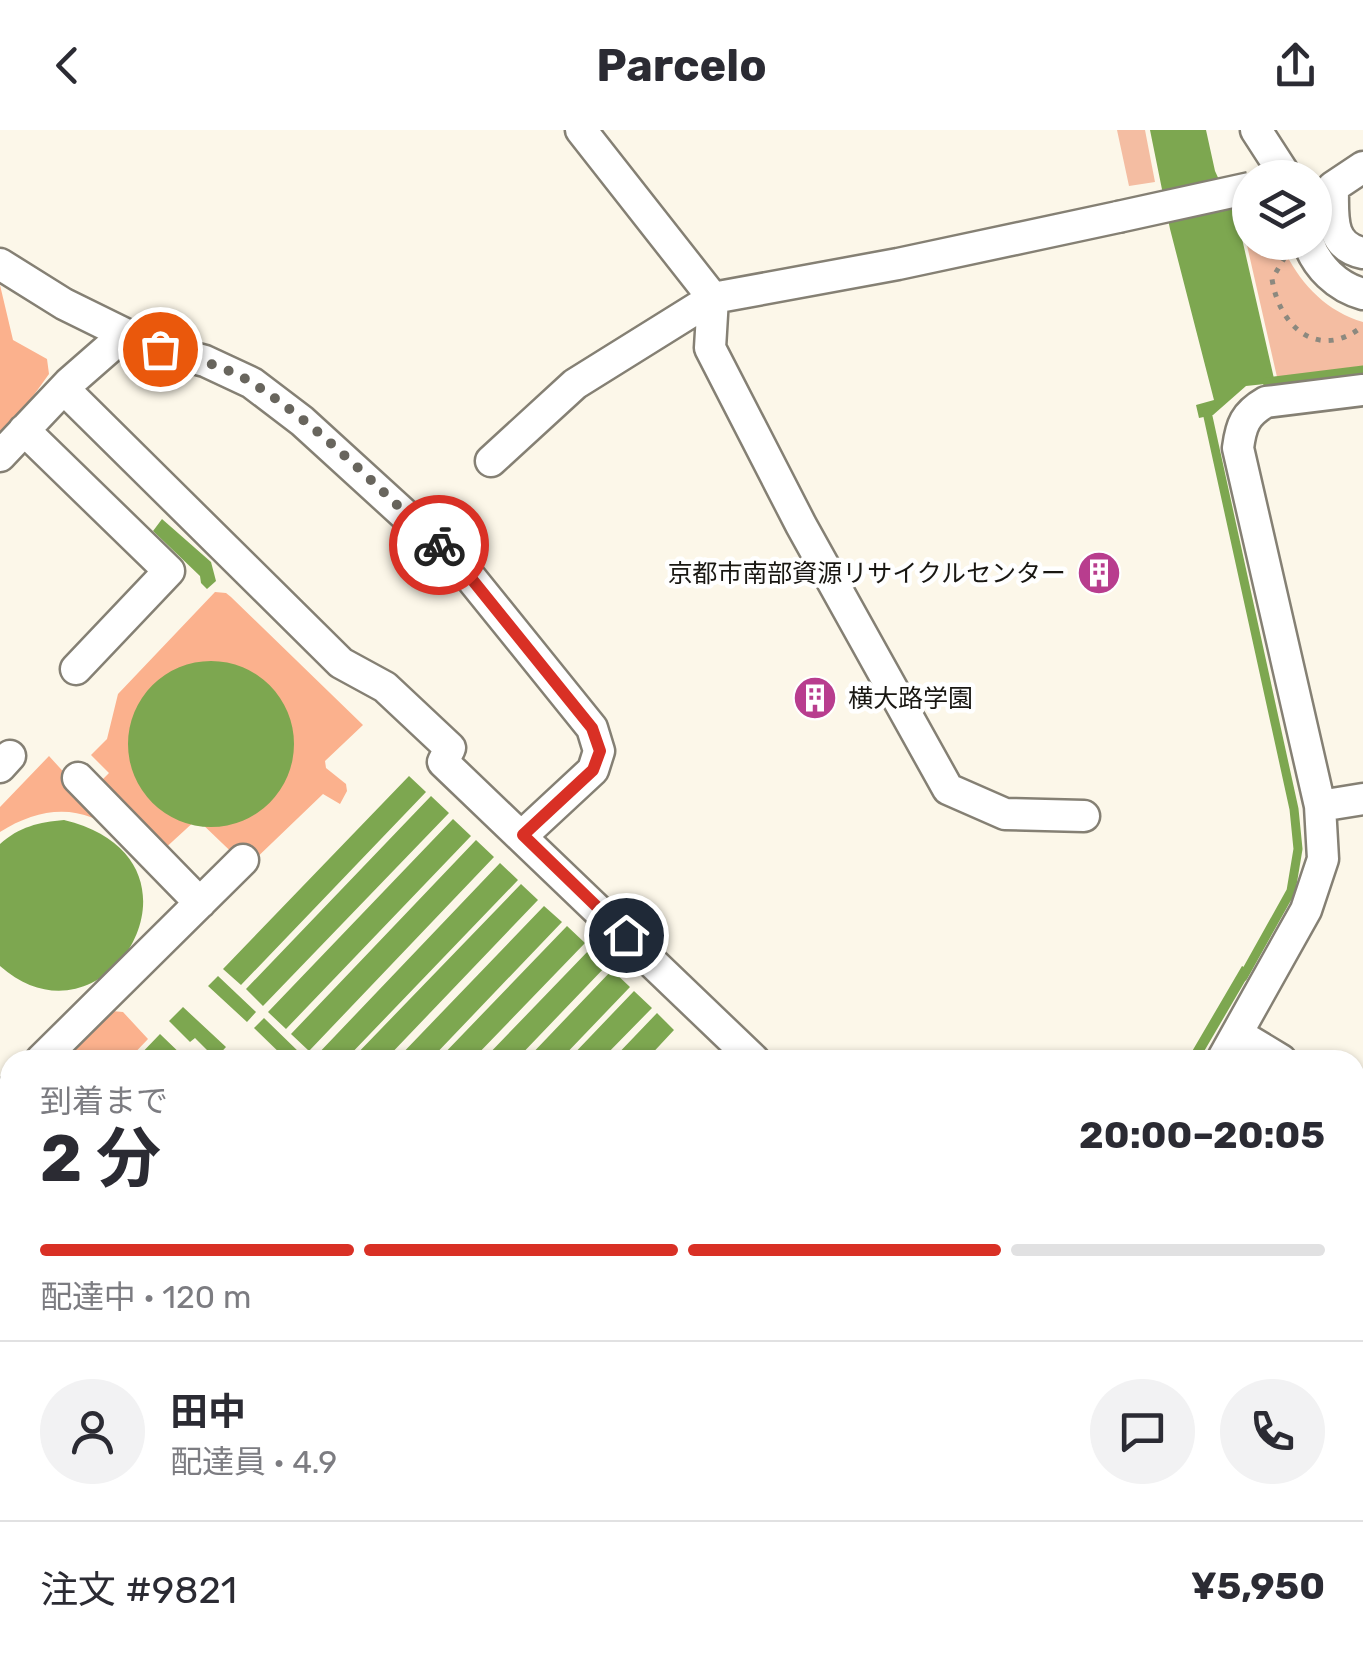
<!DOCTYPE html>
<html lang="ja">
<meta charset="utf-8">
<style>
:root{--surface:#fff;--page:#f2f2f3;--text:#2b2b33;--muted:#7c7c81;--line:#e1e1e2;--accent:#d93025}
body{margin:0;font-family:Rubik,"Noto Sans JP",sans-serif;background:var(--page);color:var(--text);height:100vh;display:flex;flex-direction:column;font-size:38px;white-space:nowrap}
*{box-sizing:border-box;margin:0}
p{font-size:32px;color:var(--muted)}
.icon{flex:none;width:55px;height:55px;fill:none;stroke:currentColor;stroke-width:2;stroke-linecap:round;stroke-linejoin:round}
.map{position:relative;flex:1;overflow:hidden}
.details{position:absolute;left:0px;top:920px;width:1365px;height:622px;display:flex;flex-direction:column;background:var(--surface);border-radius:30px 30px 0 0;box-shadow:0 2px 8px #0004}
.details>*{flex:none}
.fabs{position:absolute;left:1232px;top:30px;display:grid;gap:20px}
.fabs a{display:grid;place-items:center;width:100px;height:100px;border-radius:50%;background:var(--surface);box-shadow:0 2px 8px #0004;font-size:50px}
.pin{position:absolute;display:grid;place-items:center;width:85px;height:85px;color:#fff;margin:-42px;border:5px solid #fff;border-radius:50%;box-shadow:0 2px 10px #0007}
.courier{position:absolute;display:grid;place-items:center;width:100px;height:100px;margin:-50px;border:8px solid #d93025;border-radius:50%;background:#fff;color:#222;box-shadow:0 2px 12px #0007}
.overview em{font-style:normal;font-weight:700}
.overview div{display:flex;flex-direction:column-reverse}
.overview{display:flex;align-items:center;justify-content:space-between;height:170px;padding:0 40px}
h1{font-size:65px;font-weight:700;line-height:75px}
.bar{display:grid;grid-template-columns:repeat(4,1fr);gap:15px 10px;align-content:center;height:120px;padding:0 40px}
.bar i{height:12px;border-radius:8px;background:var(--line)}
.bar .selected{background:var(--accent)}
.bar p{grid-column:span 4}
.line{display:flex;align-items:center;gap:25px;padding:0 40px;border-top:2px solid var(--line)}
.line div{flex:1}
.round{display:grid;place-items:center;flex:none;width:105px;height:105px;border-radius:52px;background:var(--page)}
header{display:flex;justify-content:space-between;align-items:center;height:130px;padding:0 40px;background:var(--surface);font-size:45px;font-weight:700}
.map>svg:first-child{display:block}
</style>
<header><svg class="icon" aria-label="back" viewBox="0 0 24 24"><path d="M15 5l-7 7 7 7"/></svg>Parcelo<svg class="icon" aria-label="share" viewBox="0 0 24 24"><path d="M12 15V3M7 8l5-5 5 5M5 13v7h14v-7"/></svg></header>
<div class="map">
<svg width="1363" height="1541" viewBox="0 0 1363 1541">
<rect width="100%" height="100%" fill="#fcf7e9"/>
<path fill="#f4bda2" d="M 1117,0 L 1145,0 L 1155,52 L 1129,56 Z
M 1250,88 L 1250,112 L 1281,113 C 1296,149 1324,181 1363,192 L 1363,236 L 1277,247 L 1241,89 Z
M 1355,1483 L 1363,1487 L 1363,1541 L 857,1541 L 862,1532 L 1355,1532 Z"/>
<path fill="#fbb18d" d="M 0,155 L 13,210 L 47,229 L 49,244 L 0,312 Z
M 215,462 L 226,463 L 231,467 L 363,595 L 325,631 L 326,638 L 346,654 L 347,661 L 340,674 L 323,664 L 247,737 L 197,689 L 161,722 L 99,653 L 109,643 L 91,625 L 107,609 L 118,564 Z
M 49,626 L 121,705 C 83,673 41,676 0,702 L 0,677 Z
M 112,881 L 123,882 L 148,909 L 128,930 L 65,930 Z
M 148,1532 L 220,1533 L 221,1541 L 140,1541 Z
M 345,1533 L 430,1533 L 438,1541 L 354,1541 Z"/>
<path fill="#7da750" d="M 1150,0 L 1206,0 L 1215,41 L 1238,91 L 1275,253 L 1246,256 L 1213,285 L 1199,288 L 1196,275 L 1214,270 L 1170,99 Z
M 162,389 L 211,432 L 216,451 L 207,459 L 201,453 L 200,446 L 153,401 Z
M128 614a83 83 0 1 1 166 0a83 83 0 1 1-166 0Z
M 409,646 L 426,662 L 241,855 L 223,839 Z
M 431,666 L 449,683 L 263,876 L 246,859 Z
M 453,689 L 471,706 L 286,899 L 268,882 Z
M 64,690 C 226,729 106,930 0,836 L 0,714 C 19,697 39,692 64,690 Z
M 476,710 L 494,727 L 309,921 L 291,904 Z
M 500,733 L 518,750 L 345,930 L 318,930 L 315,927 Z
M 521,754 L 538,770 L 385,930 L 351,930 Z
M 544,776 L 562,792 L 430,930 L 396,930 Z
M 567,796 L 585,813 L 472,930 L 438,930 Z
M 590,819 L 607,835 L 516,930 L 483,930 Z
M 1242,836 L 1251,841 L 1199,930 L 1187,930 Z
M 612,840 L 630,857 L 560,930 L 526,930 Z
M 218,846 L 256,882 L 247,892 L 208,856 Z
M 634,861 L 652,878 L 601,930 L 568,930 Z
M 183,877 L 226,917 L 214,930 L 205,925 L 208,921 L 195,908 L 190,912 L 169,891 Z
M 657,883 L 674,900 L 646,930 L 612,930 Z
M 264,888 L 302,925 L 297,930 L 287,930 L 254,898 Z
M 160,904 L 187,930 L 135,930 Z"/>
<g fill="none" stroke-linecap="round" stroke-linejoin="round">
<path stroke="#7da750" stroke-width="9" d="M 1267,252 L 1363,240
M 1212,277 L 1207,282 L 1294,679 L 1298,719 L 1291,761 L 1243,847"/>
<g stroke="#858074" stroke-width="35">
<path id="minor" d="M 581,0 L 713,168 L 710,218 L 801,395 L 948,659 L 1005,684 L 1084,686
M 1256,0 L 1287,48
M 1363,37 L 1333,57 C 1333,86 1329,116 1363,123
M 1308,112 C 1317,137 1337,157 1363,164
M 0,134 L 64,174 L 125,204 L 160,219 L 205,231 L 252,253 L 302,291 L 462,437 L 592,598 L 599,621 L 593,640 L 523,705
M 64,259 L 341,533 L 385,557 L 450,618 L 443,632 L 754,930
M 24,300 L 169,441 L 76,539
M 0,326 L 69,253 L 125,204
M 491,331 L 575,254 L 713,168 L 898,134 L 1118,87
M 0,637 L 10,626
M 78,648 L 200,773
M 1320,676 L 1363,669
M 1238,904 L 1281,930
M 41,930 L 243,730
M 1222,930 L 1306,780 L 1323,729 L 1320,676 L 1238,318 C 1241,295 1245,284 1266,272 L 1363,260
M 0,971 L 10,961
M 1355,976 L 1363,981
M 0,1155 L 10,1145
M 1355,1459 L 1363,1463
M 449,1532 L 457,1541
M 82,1541 L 106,1532
M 742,1541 L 750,1532"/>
</g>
<path stroke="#8c897f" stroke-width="5" stroke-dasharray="5 8" stroke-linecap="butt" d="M 1285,127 L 1272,149 C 1279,196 1318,232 1363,196"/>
<use href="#minor" stroke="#fff" stroke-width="30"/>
<g stroke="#858074" stroke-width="35" stroke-linecap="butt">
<path id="minor-bridge" d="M 1118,87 L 1250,58"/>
</g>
<use href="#minor-bridge" stroke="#fff" stroke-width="30"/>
</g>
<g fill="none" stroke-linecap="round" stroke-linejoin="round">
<path stroke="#68655d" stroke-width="10" stroke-dasharray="0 18" d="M 160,219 C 192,228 226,236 254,254 C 322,298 380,360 439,415"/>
<path stroke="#d93025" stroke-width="12" d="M 439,415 L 462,437 L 592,598 L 600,621 L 593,640 L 523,705 L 626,805"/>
</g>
<defs>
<g id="building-disc" transform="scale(2.25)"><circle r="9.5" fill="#b83d8e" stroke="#fff"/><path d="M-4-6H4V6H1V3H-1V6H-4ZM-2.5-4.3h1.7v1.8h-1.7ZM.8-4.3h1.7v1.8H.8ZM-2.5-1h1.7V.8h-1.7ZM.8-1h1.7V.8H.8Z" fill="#fff"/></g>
</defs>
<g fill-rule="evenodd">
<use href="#building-disc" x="1099" y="443"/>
<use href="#building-disc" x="815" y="568"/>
</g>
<g text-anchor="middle" stroke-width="9" stroke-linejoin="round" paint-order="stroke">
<g font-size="25" fill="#191712" stroke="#fff" text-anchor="end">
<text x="1066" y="452">京都市南部資源リサイクルセンター</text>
<text x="848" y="577" text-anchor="start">横大路学園</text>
</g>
</g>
</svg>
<div class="fabs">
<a><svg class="icon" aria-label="layers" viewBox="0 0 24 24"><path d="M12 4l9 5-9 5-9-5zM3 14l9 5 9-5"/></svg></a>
</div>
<div class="pin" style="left:160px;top:219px;background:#ea580c"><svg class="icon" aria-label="bag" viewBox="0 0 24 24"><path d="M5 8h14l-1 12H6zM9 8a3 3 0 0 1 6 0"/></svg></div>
<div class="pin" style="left:626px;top:805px;background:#1f2937"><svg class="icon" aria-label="home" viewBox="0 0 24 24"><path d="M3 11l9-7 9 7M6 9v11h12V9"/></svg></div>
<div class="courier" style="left:439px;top:415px"><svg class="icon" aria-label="bike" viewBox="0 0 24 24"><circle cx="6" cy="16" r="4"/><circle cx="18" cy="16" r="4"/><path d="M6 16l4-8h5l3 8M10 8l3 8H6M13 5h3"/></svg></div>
<section class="details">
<div class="overview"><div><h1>2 分</h1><p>到着まで</p></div><em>20:00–20:05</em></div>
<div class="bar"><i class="selected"></i><i class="selected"></i><i class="selected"></i><i></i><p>配達中 · 120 m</p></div>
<div class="line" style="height:180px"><a class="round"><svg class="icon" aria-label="person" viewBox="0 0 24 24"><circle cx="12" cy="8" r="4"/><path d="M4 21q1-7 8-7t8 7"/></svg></a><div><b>田中</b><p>配達員 · 4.9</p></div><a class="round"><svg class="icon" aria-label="chat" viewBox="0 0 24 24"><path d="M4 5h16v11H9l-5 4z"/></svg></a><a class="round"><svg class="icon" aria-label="phone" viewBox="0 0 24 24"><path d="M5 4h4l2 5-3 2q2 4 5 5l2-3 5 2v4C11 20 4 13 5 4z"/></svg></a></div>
<div class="line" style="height:130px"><div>注文 #9821</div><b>¥5,950</b></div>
</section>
</div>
